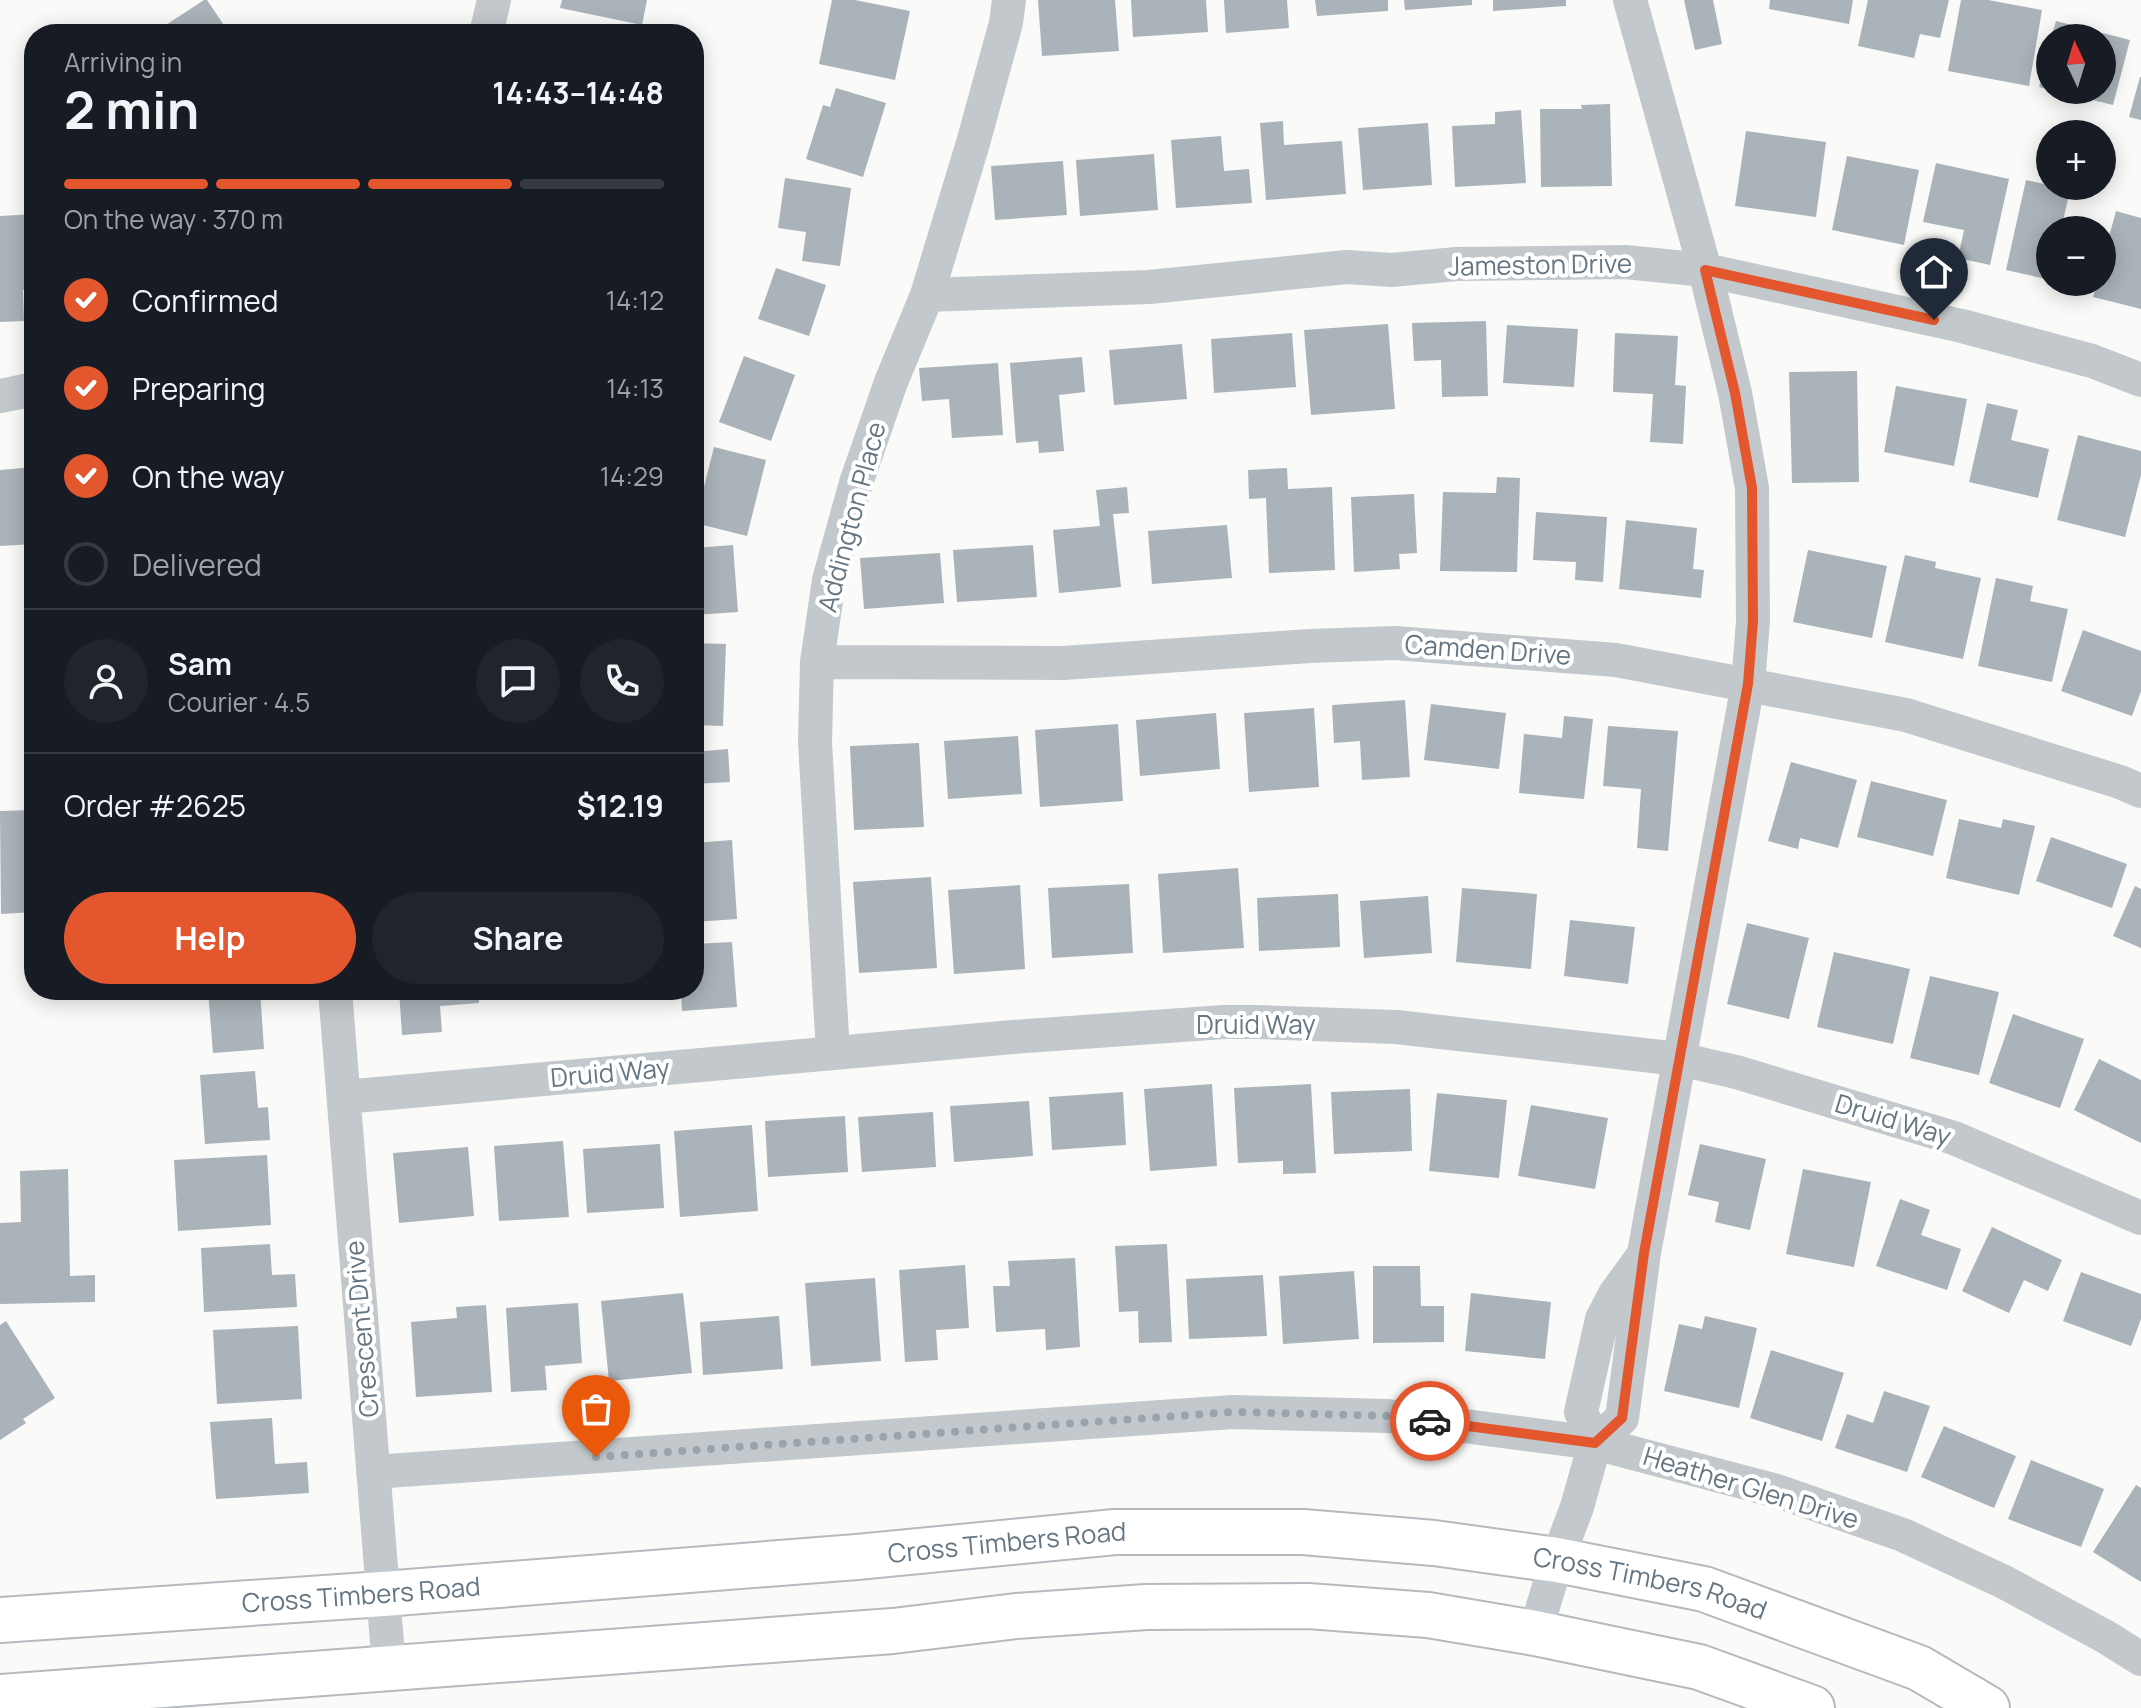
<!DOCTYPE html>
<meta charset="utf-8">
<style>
:root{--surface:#171b24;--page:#20242c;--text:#f1f3f6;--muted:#9ea1a6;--line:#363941;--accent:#e4572e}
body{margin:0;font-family:Manrope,sans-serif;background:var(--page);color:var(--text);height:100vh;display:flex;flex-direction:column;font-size:30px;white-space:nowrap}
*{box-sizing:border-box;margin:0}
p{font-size:26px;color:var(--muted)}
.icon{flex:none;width:44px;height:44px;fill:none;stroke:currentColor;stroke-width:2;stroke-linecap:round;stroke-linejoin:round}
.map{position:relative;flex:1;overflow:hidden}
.details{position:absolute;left:24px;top:24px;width:680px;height:976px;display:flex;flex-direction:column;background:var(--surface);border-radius:32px;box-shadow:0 4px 20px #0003}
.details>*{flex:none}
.needle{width:52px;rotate:356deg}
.fabs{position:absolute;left:2036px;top:24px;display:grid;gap:16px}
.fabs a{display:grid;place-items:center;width:80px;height:80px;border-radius:50%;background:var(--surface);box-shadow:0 4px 20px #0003;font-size:40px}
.pin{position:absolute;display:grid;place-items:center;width:68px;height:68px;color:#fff;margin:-82px -34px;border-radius:50% 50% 50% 0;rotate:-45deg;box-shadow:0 0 8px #0007}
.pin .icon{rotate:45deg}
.courier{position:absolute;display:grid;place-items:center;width:80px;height:80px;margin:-40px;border:6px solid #e4572e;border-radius:50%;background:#fff;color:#222;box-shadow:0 2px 10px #0007}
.summary em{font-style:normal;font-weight:700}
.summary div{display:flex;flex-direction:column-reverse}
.summary{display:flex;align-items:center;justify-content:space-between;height:136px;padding:0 40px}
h1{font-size:52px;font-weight:700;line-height:60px}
.bar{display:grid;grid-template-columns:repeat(4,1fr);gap:12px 8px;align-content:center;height:96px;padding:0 40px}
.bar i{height:10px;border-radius:6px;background:var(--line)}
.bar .active{background:var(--accent)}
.bar p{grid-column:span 4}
.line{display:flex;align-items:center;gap:20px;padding:0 40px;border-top:2px solid var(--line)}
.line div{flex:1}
.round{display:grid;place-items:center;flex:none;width:84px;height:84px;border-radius:42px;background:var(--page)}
ol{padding:0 40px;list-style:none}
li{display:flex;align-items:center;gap:24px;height:88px}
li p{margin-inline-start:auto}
li .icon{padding:8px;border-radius:50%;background:var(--accent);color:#fff;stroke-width:4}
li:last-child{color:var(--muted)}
li i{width:44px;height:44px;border:4px solid var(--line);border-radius:50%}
.button{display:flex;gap:16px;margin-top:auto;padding:16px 40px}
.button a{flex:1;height:92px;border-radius:48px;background:var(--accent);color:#fff;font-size:32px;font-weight:700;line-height:92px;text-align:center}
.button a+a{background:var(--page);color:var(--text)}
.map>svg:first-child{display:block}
</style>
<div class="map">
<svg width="2141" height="1708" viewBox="0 0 2141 1708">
<rect width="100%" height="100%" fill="#fafaf8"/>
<path fill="#aab3b9" d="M 204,0 L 207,0 L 230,34 L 152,34 Z
M 562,0 L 647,0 L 642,25 L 560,8 Z
M 832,0 L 855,0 L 910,11 L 895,80 L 819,64 Z
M 1038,0 L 1115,0 L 1119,51 L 1042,56 Z
M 1131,0 L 1206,0 L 1208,32 L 1133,37 Z
M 1224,0 L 1287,0 L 1289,28 L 1226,33 Z
M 1315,0 L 1388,0 L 1388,11 L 1317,16 Z
M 1404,0 L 1472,0 L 1472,5 L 1405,10 Z
M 1493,0 L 1566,0 L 1566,6 L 1493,11 Z
M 1684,0 L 1713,0 L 1722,44 L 1695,50 Z
M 1770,0 L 1853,0 L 1849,24 L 1769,9 Z
M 1868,0 L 1949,0 L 1940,38 L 1920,34 L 1914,58 L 1858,46 Z
M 1961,0 L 1988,0 L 2042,10 L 2029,86 L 1948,71 Z
M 2056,21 L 2130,40 L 2113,105 L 2056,91 L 2102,90 L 2102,38 L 2051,38 Z
M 554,25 L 589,33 L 589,34 L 553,34 Z
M 2049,47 L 2050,47 L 2050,90 L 2039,87 Z
M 2140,77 L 2141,77 L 2141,120 L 2129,117 Z
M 836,88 L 886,103 L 863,177 L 806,159 L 823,105 L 830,107 Z
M 1610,104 L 1612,186 L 1541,187 L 1540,109 L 1582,109 L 1581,105 Z
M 1521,110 L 1526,183 L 1455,187 L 1452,126 L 1495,124 L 1495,112 Z
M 1283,121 L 1284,145 L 1342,141 L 1346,194 L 1266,200 L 1260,123 Z
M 1428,123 L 1432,185 L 1363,190 L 1358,128 Z
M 1746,131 L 1826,142 L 1816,217 L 1735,206 Z
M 1221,136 L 1224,171 L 1249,169 L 1252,203 L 1176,208 L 1171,140 Z
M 1154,154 L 1158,210 L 1080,216 L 1076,160 Z
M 1847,156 L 1919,170 L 1904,245 L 1832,230 Z
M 1063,161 L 1067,215 L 995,220 L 991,166 Z
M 1936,163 L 2009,179 L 1990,265 L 1958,258 L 1964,230 L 1923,222 Z
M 785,178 L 851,188 L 840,266 L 802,261 L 806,232 L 778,228 Z
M 2026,180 L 2070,190 L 2061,230 L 2050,230 L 2050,280 L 2006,270 Z
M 2116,211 L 2141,218 L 2141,309 L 2093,297 L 2097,282 L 2102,282 L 2102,263 Z
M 34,214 L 34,289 L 23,290 L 24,321 L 0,322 L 0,216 Z
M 776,268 L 826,285 L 809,336 L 758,319 Z
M 1486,321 L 1488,396 L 1442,397 L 1441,360 L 1414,361 L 1412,323 Z
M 1388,324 L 1395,409 L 1311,415 L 1304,330 Z
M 1507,325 L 1578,329 L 1574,387 L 1503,383 Z
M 1292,333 L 1296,387 L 1214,393 L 1211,339 Z
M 1615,333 L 1678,336 L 1675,385 L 1686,386 L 1683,444 L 1650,442 L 1653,394 L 1613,392 Z
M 1182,344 L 1187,399 L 1114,405 L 1109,350 Z
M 744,356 L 795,375 L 771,441 L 719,422 Z
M 1082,357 L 1085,392 L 1059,395 L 1064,451 L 1039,453 L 1038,441 L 1016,443 L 1010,363 Z
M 998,363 L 1003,435 L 952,438 L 949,399 L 922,401 L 919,368 Z
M 1857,371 L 1859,482 L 1792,483 L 1789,372 Z
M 1896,386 L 1967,399 L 1954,466 L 1884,452 Z
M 1987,403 L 2018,410 L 2011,440 L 2049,449 L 2038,498 L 1969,482 Z
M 2078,435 L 2141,451 L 2141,475 L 2125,537 L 2057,520 Z
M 714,447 L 766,460 L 747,536 L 695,523 Z
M 34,467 L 34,544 L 0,546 L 0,470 Z
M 1287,468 L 1288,489 L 1332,487 L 1335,570 L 1269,573 L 1266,498 L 1249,499 L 1248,470 Z
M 1497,477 L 1520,478 L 1517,572 L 1440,571 L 1443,492 L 1496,493 Z
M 1127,487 L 1129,513 L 1113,514 L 1121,587 L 1059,593 L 1053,530 L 1100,526 L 1096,490 Z
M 1414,494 L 1417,553 L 1399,554 L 1400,569 L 1354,572 L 1351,497 Z
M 1536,512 L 1607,517 L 1603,582 L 1575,580 L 1576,562 L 1533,560 Z
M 1626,520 L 1697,528 L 1693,569 L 1704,570 L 1701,598 L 1619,589 Z
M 1227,525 L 1232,578 L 1152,584 L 1148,531 Z
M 733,545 L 738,612 L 694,615 L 694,548 Z
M 1033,545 L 1037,597 L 957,602 L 953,550 Z
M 1808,550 L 1887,566 L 1872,638 L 1793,622 Z
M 940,553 L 944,603 L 864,609 L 860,558 Z
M 1905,555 L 1936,562 L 1935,568 L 1981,578 L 1963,659 L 1885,642 Z
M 1996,578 L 2033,586 L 2030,601 L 2068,609 L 2052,682 L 1978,666 Z
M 2083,630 L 2141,651 L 2141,691 L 2132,716 L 2061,691 Z
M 694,643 L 726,644 L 723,726 L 694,725 Z
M 1405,700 L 1410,777 L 1362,780 L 1360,741 L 1334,743 L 1332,705 Z
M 1431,704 L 1506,713 L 1499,769 L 1424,760 Z
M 1314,708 L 1319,787 L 1249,792 L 1244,713 Z
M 1216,713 L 1220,769 L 1140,776 L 1136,720 Z
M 1564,716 L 1593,719 L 1584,799 L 1519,793 L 1524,734 L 1562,738 Z
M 1118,724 L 1123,801 L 1040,807 L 1035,730 Z
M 1608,726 L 1678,731 L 1668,851 L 1637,848 L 1641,789 L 1603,786 Z
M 1018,736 L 1022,794 L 948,799 L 944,741 Z
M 919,743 L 924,827 L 854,830 L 850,746 Z
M 728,749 L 730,782 L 694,784 L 694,752 Z
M 1791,762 L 1857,780 L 1838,848 L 1800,838 L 1798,849 L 1768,841 Z
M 1871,781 L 1947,800 L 1933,856 L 1857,837 Z
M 34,810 L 34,841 L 32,841 L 34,912 L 1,914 L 0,811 Z
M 1959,819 L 2001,828 L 2003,819 L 2035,826 L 2019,895 L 1946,878 Z
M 2051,837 L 2127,864 L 2112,908 L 2036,881 Z
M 732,840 L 737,919 L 694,922 L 694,843 Z
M 1238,868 L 1244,948 L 1163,953 L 1158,874 Z
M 931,877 L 937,968 L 859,973 L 853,882 Z
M 1129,884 L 1133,953 L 1052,958 L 1048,888 Z
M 1020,885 L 1025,969 L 954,974 L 948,890 Z
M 2135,886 L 2141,889 L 2141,948 L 2113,936 Z
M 1462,888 L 1537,894 L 1531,969 L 1456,962 Z
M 1338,894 L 1340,947 L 1259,951 L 1257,898 Z
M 1428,896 L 1432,953 L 1364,958 L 1360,901 Z
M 1570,920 L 1635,927 L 1628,984 L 1564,976 Z
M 1747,923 L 1809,938 L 1789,1019 L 1727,1004 Z
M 732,942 L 737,1007 L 682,1011 L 681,990 L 694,990 L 694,944 Z
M 1834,952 L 1910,969 L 1893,1044 L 1817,1027 Z
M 1930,976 L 1999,992 L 1979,1075 L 1910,1058 Z
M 208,990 L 260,990 L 264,1049 L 213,1053 Z
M 399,990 L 479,990 L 479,1003 L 440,1006 L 442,1032 L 402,1035 Z
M 2013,1014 L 2084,1039 L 2060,1108 L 1989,1083 Z
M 2099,1059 L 2141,1080 L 2141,1143 L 2074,1110 Z
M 255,1071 L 258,1108 L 268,1107 L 270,1140 L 205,1144 L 200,1075 Z
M 1212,1084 L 1217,1166 L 1150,1171 L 1144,1089 Z
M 1311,1084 L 1316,1173 L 1283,1174 L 1283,1161 L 1238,1163 L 1234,1088 Z
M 1410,1089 L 1412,1151 L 1334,1154 L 1331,1092 Z
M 1123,1092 L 1126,1145 L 1052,1150 L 1049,1097 Z
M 1437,1093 L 1507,1100 L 1499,1178 L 1429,1171 Z
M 1029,1101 L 1033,1156 L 954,1162 L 950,1106 Z
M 1531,1105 L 1608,1118 L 1595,1189 L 1518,1176 Z
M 933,1112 L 936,1167 L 862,1172 L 858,1117 Z
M 845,1116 L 848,1172 L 768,1177 L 765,1121 Z
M 752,1125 L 758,1211 L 680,1217 L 674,1131 Z
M 563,1141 L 569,1217 L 499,1221 L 494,1146 Z
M 660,1144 L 664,1208 L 587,1213 L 583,1149 Z
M 1700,1144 L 1766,1159 L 1750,1230 L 1715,1222 L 1719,1202 L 1688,1195 Z
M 468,1147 L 474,1216 L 399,1223 L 393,1153 Z
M 267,1155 L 271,1225 L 178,1231 L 174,1160 Z
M 68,1169 L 70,1276 L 95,1275 L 95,1302 L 0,1304 L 0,1223 L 21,1222 L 20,1171 Z
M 1803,1169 L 1871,1182 L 1854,1267 L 1786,1254 Z
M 1900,1199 L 1930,1210 L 1921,1235 L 1961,1249 L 1947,1290 L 1876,1266 Z
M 1992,1227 L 2062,1260 L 2048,1291 L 2024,1280 L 2009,1313 L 1962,1291 Z
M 270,1244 L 272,1275 L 295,1274 L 297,1307 L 204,1312 L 201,1248 Z
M 1167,1244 L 1172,1342 L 1139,1343 L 1138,1311 L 1119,1312 L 1115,1246 Z
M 1075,1258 L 1080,1347 L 1046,1350 L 1045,1329 L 996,1332 L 993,1286 L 1010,1286 L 1008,1261 Z
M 965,1265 L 969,1328 L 936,1330 L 938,1360 L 905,1362 L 899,1270 Z
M 1373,1266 L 1420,1266 L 1421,1306 L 1444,1306 L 1444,1342 L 1373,1343 Z
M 1354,1271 L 1359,1339 L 1283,1344 L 1279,1276 Z
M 2081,1272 L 2141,1294 L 2141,1319 L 2131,1346 L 2063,1321 Z
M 1263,1275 L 1267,1336 L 1189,1339 L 1186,1279 Z
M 875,1278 L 881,1361 L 811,1366 L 805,1283 Z
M 683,1293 L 692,1373 L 609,1381 L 601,1301 Z
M 1471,1293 L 1551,1302 L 1545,1359 L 1465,1351 Z
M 578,1303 L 582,1363 L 545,1366 L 547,1390 L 511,1392 L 506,1308 Z
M 486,1305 L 492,1392 L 416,1397 L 411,1322 L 457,1318 L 456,1307 Z
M 779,1316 L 783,1369 L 703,1375 L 700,1322 Z
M 1705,1316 L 1757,1328 L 1739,1408 L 1664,1391 L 1679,1324 L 1702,1329 Z
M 6,1321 L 55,1398 L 23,1419 L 26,1423 L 0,1440 L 0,1325 Z
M 298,1326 L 302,1399 L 217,1404 L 213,1330 Z
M 1771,1350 L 1844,1373 L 1822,1441 L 1750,1418 Z
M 1884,1391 L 1930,1406 L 1907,1472 L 1835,1448 L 1847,1414 L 1873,1423 Z
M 272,1418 L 275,1464 L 307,1462 L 309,1493 L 216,1499 L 210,1422 Z
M 1944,1426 L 2016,1456 L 1994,1508 L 1921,1477 Z
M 2031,1460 L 2104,1489 L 2081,1547 L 2008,1519 Z
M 2136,1485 L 2141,1488 L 2141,1582 L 2093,1552 Z"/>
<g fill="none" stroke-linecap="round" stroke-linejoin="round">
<g stroke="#b5babe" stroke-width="48">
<g id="primary">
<path id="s1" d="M 0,1620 L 383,1594 L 857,1557 L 1115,1532 L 1303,1532 L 1434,1543 L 1557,1560 L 1704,1589 L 1919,1668 L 1987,1708"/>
<path d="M 0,1697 L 893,1631 L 1016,1616 L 1146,1607 L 1308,1606 L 1428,1615 L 1535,1633 L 1699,1667 L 1812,1708"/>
</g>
</g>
<path stroke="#c3c8cc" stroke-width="34" d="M 486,34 L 494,0
M 927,295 L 1149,287 L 1347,267 L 1391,270 L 1457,264 L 1625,262 L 1705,270 L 1962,326 L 2092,361 L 2141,380
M 0,396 L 34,389
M 817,662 L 1063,663 L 1310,646 L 1395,643 L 1616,660 L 1906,715 L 2120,782 L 2141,791
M 335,990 L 389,1668
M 833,1053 L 815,742 L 817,662 L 829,580 L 856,483 L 891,382 L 927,295 L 973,143 L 1006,23 L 1009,0
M 344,1097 L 1013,1037 L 1224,1022 L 1259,1022 L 1396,1027 L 1679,1059 L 1736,1072 L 1954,1138 L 2141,1218
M 1595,1443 L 1581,1412 L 1602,1319 L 1615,1294 L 1642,1257
M 373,1472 L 1233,1412 L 1388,1416 L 1595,1443 L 1777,1491 L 1903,1535 L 2004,1582 L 2106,1637 L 2141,1659
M 1535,1633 L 1557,1560 L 1577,1507 L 1595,1443 L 1622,1418 L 1644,1253 L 1748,684 L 1753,621 L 1752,488 L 1735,393 L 1705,270 L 1630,0"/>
<use href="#primary" stroke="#fff" stroke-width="44"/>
</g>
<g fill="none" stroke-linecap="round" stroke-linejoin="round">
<path stroke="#99a4ac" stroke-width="8" stroke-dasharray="0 14.4" d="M 596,1457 L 1233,1412 L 1388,1416 L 1430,1421"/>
<path stroke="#e4572e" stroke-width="10" d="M 1430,1421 L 1595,1443 L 1622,1418 L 1644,1253 L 1748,684 L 1753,621 L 1752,488 L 1735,393 L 1705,270 L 1934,320"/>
</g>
<g text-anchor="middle" stroke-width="8" stroke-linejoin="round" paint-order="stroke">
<g font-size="26" fill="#657683" stroke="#fff">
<text transform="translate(1540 265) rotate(-1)" y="9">Jameston Drive</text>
<text transform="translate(852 517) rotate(-75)" y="9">Addington Place</text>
<text transform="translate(1488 650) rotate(4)" y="9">Camden Drive</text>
<text x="1256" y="1034">Druid Way</text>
<text transform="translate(610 1073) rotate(-5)" y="9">Druid Way</text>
<text transform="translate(1893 1120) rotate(17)" y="9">Druid Way</text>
<text transform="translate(362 1329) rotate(-95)" y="9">Crescent Drive</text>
<text transform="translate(1751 1488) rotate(17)" y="9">Heather Glen Drive</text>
<text dy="9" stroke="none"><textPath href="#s1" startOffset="1010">Cross Timbers Road</textPath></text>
<text dy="9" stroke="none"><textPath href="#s1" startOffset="1658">Cross Timbers Road</textPath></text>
<text dy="9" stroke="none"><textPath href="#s1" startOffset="362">Cross Timbers Road</textPath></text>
</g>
</g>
</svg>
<div class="fabs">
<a><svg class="needle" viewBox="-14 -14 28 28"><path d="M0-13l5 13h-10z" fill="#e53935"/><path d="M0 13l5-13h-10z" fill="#9ea1a6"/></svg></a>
<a>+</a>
<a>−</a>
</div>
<div class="pin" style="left:596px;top:1457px;background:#ea580c"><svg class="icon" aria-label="bag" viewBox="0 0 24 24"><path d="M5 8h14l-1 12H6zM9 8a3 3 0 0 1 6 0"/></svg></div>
<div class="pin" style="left:1934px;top:320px;background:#1f2937"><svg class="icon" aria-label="home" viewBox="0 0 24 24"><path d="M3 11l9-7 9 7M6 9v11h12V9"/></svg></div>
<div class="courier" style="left:1430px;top:1421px"><svg class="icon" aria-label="car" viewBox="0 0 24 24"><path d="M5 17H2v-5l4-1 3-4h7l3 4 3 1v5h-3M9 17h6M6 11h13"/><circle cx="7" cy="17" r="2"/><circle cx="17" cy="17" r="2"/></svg></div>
<section class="details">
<div class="summary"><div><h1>2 min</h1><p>Arriving in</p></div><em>14:43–14:48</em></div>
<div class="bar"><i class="active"></i><i class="active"></i><i class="active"></i><i></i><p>On the way · 370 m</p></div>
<ol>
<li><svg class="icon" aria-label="check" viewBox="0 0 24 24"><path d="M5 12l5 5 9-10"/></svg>Confirmed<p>14:12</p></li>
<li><svg class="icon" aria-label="check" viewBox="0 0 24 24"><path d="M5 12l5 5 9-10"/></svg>Preparing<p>14:13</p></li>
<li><svg class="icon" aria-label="check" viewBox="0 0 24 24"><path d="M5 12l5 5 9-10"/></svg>On the way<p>14:29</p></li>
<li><i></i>Delivered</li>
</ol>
<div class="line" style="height:144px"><a class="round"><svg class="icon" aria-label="person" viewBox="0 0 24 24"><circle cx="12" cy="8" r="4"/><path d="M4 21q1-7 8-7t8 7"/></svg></a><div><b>Sam</b><p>Courier · 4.5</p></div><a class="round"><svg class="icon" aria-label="chat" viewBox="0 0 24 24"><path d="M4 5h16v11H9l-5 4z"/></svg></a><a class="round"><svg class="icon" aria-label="phone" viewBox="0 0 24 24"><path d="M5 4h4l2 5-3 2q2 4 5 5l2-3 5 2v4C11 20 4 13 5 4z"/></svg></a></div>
<div class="line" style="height:104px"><div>Order #2625</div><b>$12.19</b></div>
<div class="button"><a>Help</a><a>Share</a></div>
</section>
</div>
